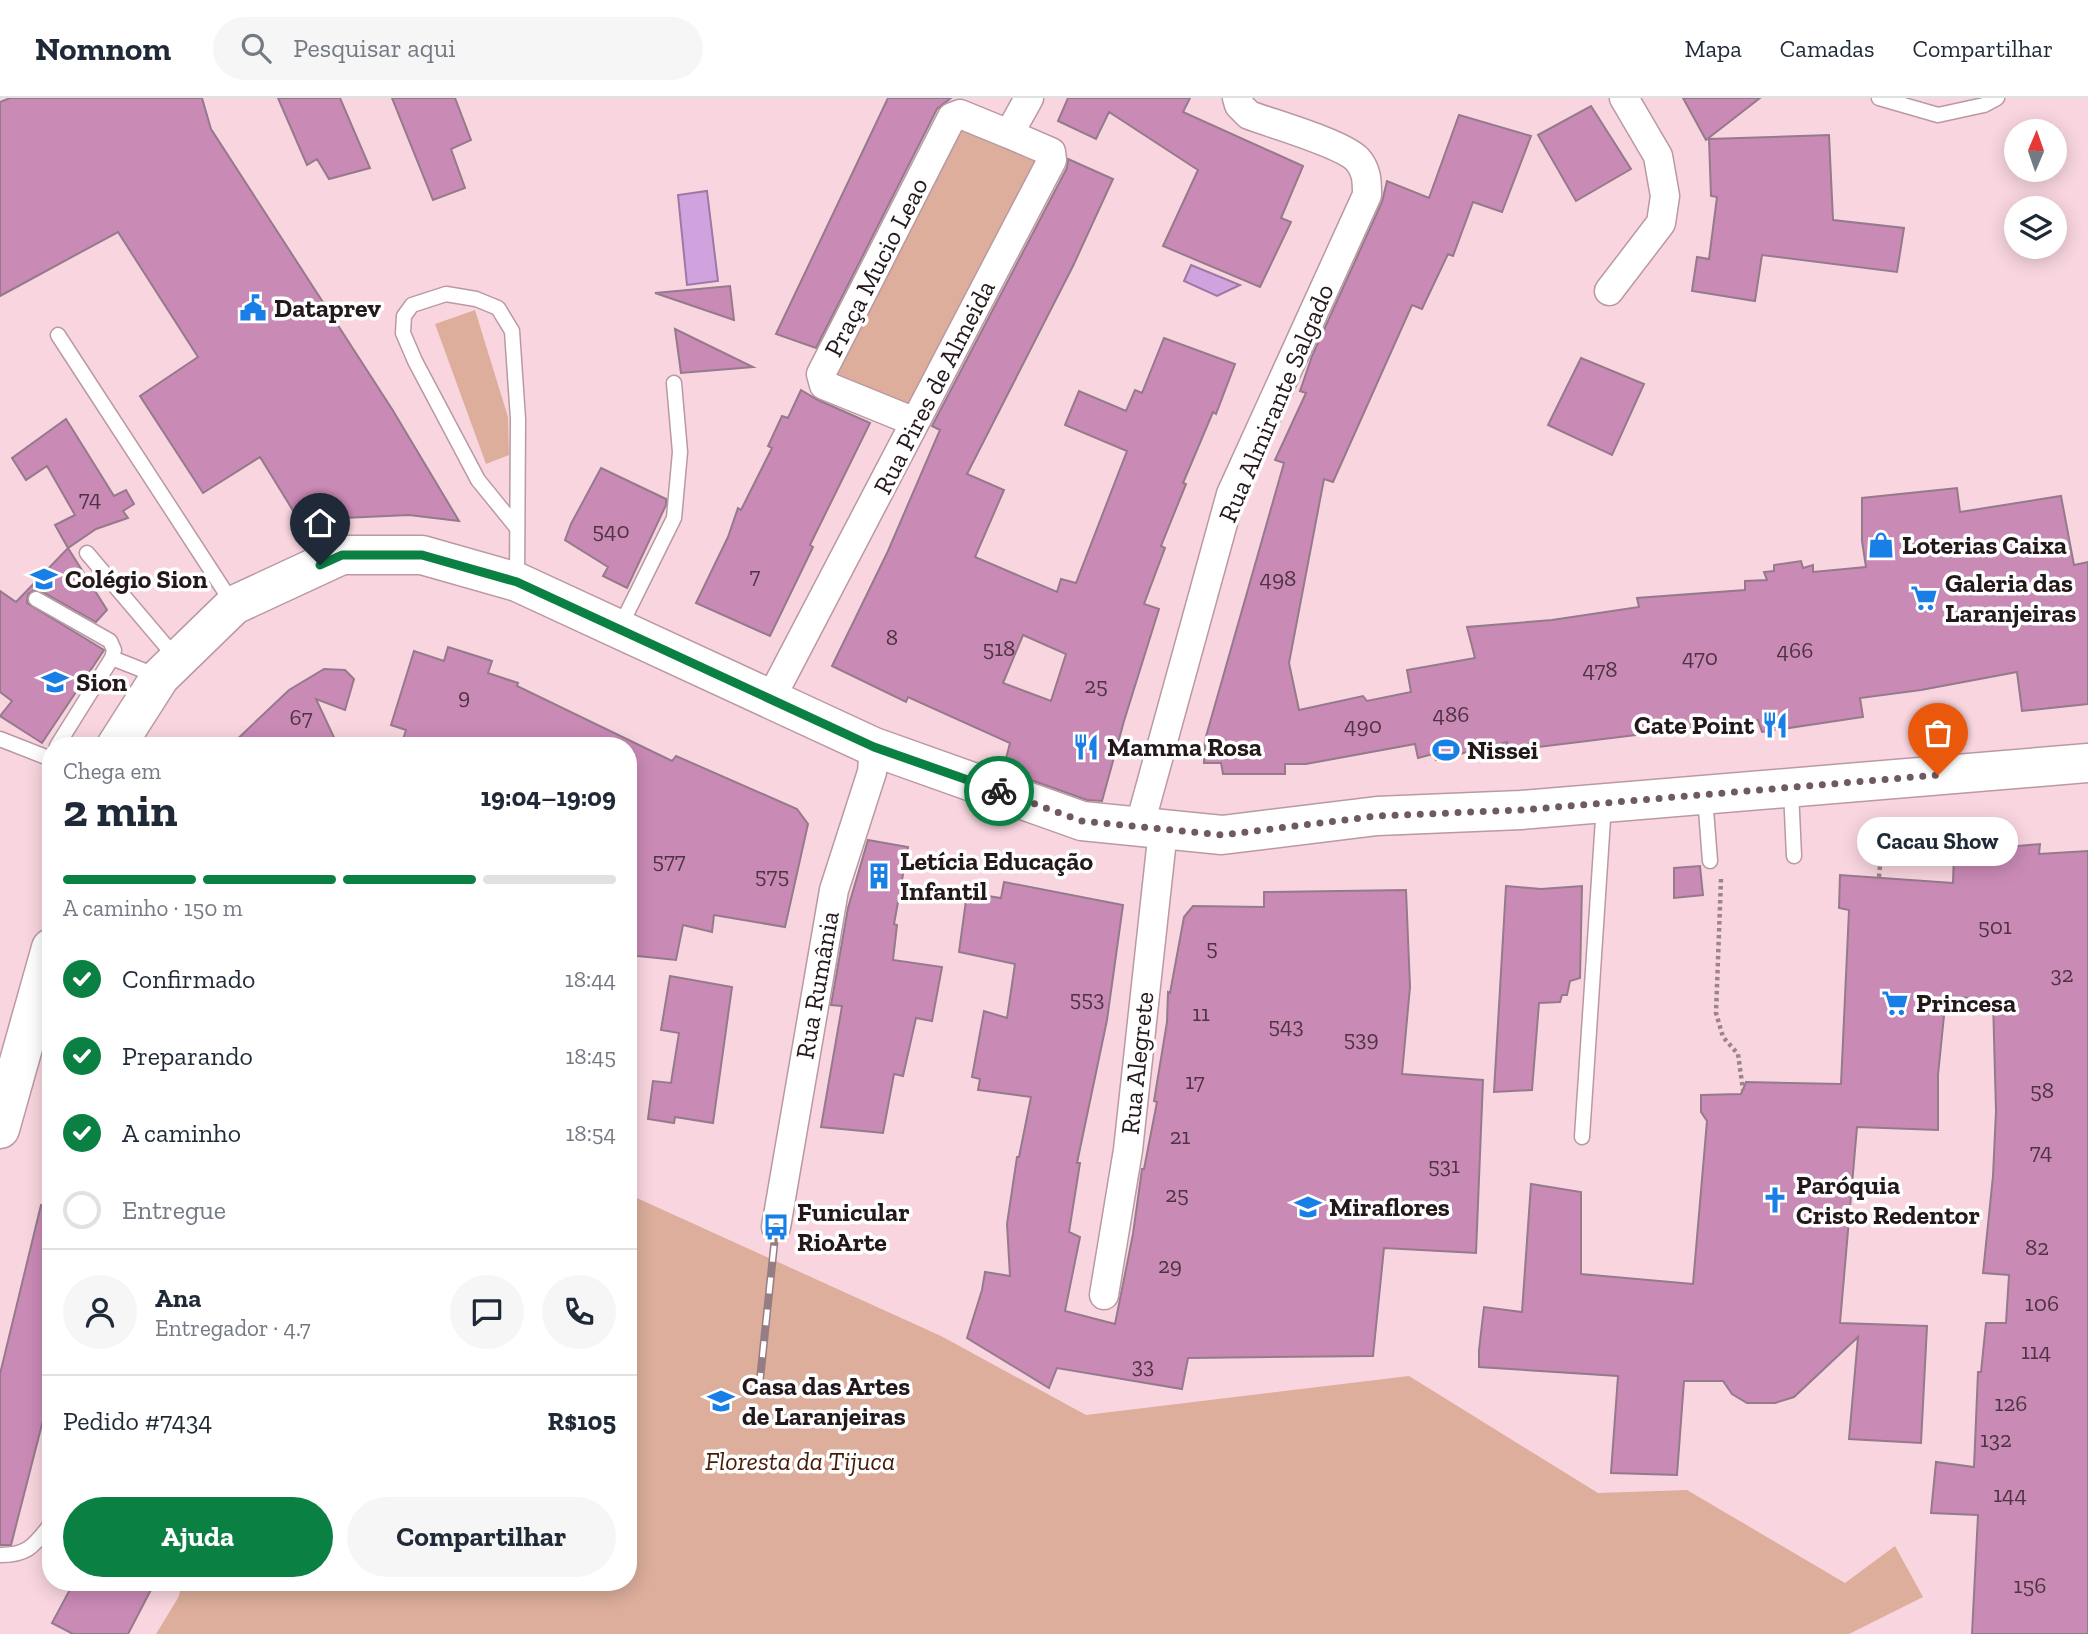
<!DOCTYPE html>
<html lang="pt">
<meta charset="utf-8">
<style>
:root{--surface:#fff;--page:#f6f6f7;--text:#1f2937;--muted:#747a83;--line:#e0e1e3;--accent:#0b8043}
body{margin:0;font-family:"Zilla Slab",serif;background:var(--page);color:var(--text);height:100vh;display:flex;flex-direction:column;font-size:26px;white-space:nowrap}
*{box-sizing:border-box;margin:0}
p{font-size:23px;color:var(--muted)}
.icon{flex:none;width:38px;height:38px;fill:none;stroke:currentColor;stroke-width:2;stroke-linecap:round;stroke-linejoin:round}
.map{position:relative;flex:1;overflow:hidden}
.side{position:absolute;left:42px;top:639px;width:595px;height:854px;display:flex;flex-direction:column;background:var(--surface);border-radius:28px;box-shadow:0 4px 18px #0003}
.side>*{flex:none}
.needle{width:46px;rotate:2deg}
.fabs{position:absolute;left:2004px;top:21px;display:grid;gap:14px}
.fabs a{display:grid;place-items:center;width:63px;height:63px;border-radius:50%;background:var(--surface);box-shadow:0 4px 18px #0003;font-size:35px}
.pin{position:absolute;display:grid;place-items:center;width:60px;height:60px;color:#fff;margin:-72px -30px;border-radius:50% 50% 50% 0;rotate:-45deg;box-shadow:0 0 7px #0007}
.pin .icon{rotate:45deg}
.courier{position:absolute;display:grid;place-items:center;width:70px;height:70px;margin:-35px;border:5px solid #0b8043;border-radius:50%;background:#fff;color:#222;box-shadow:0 2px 9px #0007}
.bubble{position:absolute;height:49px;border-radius:24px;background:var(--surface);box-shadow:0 4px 18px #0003;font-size:23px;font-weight:700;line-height:49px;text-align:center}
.headline em{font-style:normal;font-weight:700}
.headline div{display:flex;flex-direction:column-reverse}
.headline{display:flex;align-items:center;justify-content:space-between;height:119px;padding:0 21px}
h1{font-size:46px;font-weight:700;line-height:52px}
.bar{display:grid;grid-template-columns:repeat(4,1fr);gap:10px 7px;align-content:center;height:84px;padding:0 21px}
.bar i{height:9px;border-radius:5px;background:var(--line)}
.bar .current{background:var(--accent)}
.bar p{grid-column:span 4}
.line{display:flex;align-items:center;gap:18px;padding:0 21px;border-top:2px solid var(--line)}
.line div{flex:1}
.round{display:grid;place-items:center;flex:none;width:74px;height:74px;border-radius:37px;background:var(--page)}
ol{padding:0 21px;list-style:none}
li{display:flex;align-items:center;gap:21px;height:77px}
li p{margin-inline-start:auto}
li .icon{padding:7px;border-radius:50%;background:var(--accent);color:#fff;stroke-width:4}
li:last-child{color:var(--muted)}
li i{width:38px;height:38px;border:4px solid var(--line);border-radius:50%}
.cta{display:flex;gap:14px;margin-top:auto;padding:14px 21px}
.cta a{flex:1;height:80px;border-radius:42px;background:var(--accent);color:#fff;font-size:28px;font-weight:700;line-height:80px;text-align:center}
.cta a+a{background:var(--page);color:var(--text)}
header{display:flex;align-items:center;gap:42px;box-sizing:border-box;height:98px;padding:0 35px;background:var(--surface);border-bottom:2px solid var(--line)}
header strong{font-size:33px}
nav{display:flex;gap:38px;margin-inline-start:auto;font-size:24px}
.search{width:490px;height:63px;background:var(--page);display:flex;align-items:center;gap:18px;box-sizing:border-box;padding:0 24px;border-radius:38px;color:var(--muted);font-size:26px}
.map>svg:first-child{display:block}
</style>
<header>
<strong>Nomnom</strong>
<div class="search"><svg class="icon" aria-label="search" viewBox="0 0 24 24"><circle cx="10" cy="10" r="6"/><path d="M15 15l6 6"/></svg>Pesquisar aqui</div>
<nav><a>Mapa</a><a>Camadas</a><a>Compartilhar</a></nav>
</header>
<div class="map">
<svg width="2088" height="1536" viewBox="0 0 2088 1536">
<rect width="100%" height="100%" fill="#f9d6df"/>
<path fill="#dcae9b" d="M 962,9 L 1051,49 L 923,319 L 828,274 Z
M 475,212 L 508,319 L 509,357 L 486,366 L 435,226 Z
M 628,1096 L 941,1238 L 1086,1317 L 1409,1278 L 1598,1395 L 1687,1392 L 1845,1485 L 1895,1448 L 1923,1499 L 1849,1536 L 156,1536 L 178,1500 L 183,1484 L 628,1484 Z"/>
<path fill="#d0a3de" stroke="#9c79a4" stroke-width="2" d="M 707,93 L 718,183 L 687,187 L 678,97 Z
M 1191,167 L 1240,187 L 1217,198 L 1184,183 Z"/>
<path fill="#ca8ab6" stroke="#947a8b" stroke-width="2" fill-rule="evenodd" d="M 10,0 L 202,0 L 211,31 L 392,311 L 459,423 L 409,417 L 343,420 L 305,432 L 260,359 L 203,395 L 140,298 L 198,259 L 118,134 L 0,198 L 0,4 Z
M 278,0 L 340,0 L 370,70 L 329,81 L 317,61 L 307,67 Z
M 392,0 L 455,0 L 471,42 L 451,51 L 465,90 L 433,102 Z
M 888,0 L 951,0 L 937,11 L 816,250 L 776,236 Z
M 1068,0 L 1190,0 L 1183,14 L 1303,68 L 1281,120 L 1291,124 L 1260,189 L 1163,148 L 1198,72 L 1109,14 L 1096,41 L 1058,23 Z
M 1683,0 L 1760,0 L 1706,42 Z
M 1591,8 L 1631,71 L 1576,103 L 1538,37 Z
M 1459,17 L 1531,38 L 1502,114 L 1473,104 L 1453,158 L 1448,156 L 1422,211 L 1412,207 L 1333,384 L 1324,381 L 1289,565 L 1299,612 L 1363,598 L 1367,603 L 1411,594 L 1407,572 L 1475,560 L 1467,529 L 1552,522 L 1639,509 L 1637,500 L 1745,492 L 1745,483 L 1767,482 L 1764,474 L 1774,473 L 1774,467 L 1801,463 L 1803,470 L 1813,467 L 1813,474 L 1866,469 L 1862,443 L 1862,400 L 1957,390 L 1960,414 L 2061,398 L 2074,467 L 2088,464 L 2088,606 L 2022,613 L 2017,574 L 1921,592 L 1860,600 L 1863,619 L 1762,634 L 1758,622 L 1506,653 L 1507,644 L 1436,662 L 1433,656 L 1418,660 L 1415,646 L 1306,666 L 1285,666 L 1285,676 L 1223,676 L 1221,665 L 1204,665 L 1205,642 L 1284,365 L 1275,362 L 1306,295 L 1300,293 L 1312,258 L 1382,104 L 1387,83 L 1429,100 Z
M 1829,37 L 1833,122 L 1904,130 L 1897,174 L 1762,157 L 1755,203 L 1692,193 L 1697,159 L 1709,161 L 1717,99 L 1711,98 L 1709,41 Z
M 1068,61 L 1113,81 L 1073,168 L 967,376 L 1004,392 L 975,459 L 1057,494 L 1061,481 L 1076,485 L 1127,353 L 1065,327 L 1079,293 L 1126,313 L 1135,292 L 1142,295 L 1164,240 L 1235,266 L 1216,316 L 1213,314 L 1183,385 L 1186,386 L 1161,448 L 1165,450 L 1144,506 L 1159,511 L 1124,623 L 1102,703 L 1087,702 L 1003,672 L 1010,645 L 908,599 L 906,604 L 832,568 L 888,453 L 940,332 L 932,328 L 1067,70 ZM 1023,537 L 1066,556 L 1051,603 L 1003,585 Z
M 730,188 L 734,222 L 655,195 Z
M 675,231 L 753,269 L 681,275 Z
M 1581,260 L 1644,286 L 1612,357 L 1548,327 Z
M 801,292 L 818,302 L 870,325 L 810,447 L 813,449 L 770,538 L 696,505 L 728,439 L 738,410 L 741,412 L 772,350 L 768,348 L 782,318 L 788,320 Z
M 66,321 L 114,398 L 126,392 L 134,406 L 123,413 L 128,420 L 96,431 L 68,450 L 55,427 L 75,417 L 47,368 L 26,382 L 12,360 Z
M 601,370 L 666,401 L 666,407 L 627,490 L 603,478 L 608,469 L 565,442 L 571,426 Z
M 68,450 L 107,512 L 96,524 L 37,491 L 28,496 L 27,505 L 104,552 L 42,645 L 0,618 L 12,603 L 0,594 L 0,493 L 16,504 Z
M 448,549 L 492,563 L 488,575 L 518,585 L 517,588 L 672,663 L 676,658 L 797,711 L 808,726 L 785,829 L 714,817 L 712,834 L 683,827 L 676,862 L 628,857 L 628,648 L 401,648 L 406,632 L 391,627 L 414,553 L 444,563 Z
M 324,571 L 345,572 L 354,581 L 345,612 L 316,601 L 338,648 L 230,648 L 289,592 Z
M 868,742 L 908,749 L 894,826 L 897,827 L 893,862 L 942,869 L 932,923 L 916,920 L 903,978 L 894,976 L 883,1035 L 821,1029 L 842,908 L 831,907 L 848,810 Z
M 2040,746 L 2039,756 L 2088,753 L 2088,1536 L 1972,1536 L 1978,1417 L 1931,1415 L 1936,1364 L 1974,1369 L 1978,1274 L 1981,1274 L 1986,1225 L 2006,1225 L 2009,1177 L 1983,1175 L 1993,1078 L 1996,1013 L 1993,902 L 1946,898 L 1938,977 L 1938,1032 L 1857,1029 L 1840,1225 L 1927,1228 L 1921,1345 L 1849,1341 L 1858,1239 L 1794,1299 L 1775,1305 L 1747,1305 L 1732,1296 L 1723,1283 L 1684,1283 L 1677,1377 L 1611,1375 L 1618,1278 L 1479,1269 L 1479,1252 L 1484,1209 L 1522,1214 L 1531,1086 L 1581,1094 L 1581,1176 L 1693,1186 L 1707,1023 L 1701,1014 L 1701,997 L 1741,996 L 1746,984 L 1841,986 L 1849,812 L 1839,810 L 1840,777 L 1953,785 L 1954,754 Z
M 1700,768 L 1703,797 L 1674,800 L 1674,770 Z
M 1004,784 L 1123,807 L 1107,922 L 1077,1065 L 1080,1065 L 1069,1134 L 1080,1139 L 1065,1213 L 1115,1226 L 1133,1136 L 1142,1071 L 1144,1071 L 1157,1004 L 1154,1003 L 1167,924 L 1168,894 L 1170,895 L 1184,819 L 1193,808 L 1264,809 L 1264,794 L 1406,792 L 1410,889 L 1402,976 L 1483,982 L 1476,1155 L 1384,1150 L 1373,1258 L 1188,1260 L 1182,1291 L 1057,1270 L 1049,1290 L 967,1240 L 982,1192 L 985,1174 L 1010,1178 L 1007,1126 L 1017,1059 L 1019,1059 L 1031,999 L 978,992 L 980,981 L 972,979 L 984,913 L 1007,920 L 1015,866 L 959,854 L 967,795 L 1001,800 Z
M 1506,788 L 1541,791 L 1582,788 L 1580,880 L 1570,883 L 1567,897 L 1562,897 L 1560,904 L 1539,905 L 1532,992 L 1494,994 Z
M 670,878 L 732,889 L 713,1025 L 675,1019 L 674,1025 L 648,1021 L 653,983 L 671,985 L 679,935 L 661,932 Z
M 41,1107 L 51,1108 L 51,1291 L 11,1447 L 0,1447 L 0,1276 Z
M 74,1484 L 155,1484 L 128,1536 L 73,1536 L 52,1525 Z"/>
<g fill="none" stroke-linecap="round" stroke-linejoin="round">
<g stroke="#ba99a2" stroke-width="17">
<path id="lane" d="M 1879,0 L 1938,17 L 1984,7 L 1997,0
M 58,237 L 233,506
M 87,455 L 177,561
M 517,483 L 518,321 L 512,233 L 498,210 L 476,201 L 446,196 L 412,207 L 404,218 L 403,235 L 415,263 L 478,382 L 517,430
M 36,501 L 110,543 L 114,552 L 112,560 L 57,648
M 620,529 L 674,420 L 680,354 L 674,285
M 112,560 L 160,579
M 0,641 L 51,661
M 1791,693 L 1794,758
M 1705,699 L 1710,763
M 1582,1039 L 1604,706
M 0,1457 C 29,1457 34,1447 51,1426"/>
</g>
<g stroke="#ba99a2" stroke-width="31">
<path id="street" d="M 1609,193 L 1661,125 L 1665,98 L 1658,58 L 1624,0
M 915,324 L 824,287 L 821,276 L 952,19 L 960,16 L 1009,36
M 771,600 L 1052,62 L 1051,54 L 1009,36 L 1029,0
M 1139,730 L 1231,396 L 1367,97 C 1367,83 1367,72 1357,61 C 1341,45 1273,26 1249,17 L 1239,7 L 1237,0
M 776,1129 L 834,792 L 872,674 L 874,649
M 1104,1197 L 1128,1052 L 1163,732"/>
</g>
<g stroke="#ba99a2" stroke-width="41">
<path id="secondary" d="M 116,648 L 160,579 L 234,507 L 342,457 L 422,457 L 517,484 L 874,649 L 1082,723 L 1222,737 L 1377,718 L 1521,712 L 2088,665
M 0,1031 L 51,850"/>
</g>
<path stroke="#9d848a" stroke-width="4.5" stroke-dasharray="3.5 3.5" stroke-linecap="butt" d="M 1879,779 L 1882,744 L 1880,717
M 1721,781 L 1716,915 L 1723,939 L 1738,956 L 1743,992"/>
<use href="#lane" stroke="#fff" stroke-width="14"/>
<use href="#street" stroke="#fff" stroke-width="28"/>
<use href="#secondary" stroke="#fff" stroke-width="38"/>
<g stroke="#967d84" stroke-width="8">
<path id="rail" d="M 759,1291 L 776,1129"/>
</g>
<use href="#rail" stroke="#fff" stroke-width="5" stroke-dasharray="16" stroke-linecap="butt"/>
</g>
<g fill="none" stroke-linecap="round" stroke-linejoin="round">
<path stroke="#6f5a60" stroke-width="7" stroke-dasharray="0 12.6" d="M 999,693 L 1082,723 L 1222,737 L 1377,718 L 1521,712 L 1938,677"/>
<path stroke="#0b8043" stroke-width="9" d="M 320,467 L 342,457 L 422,457 L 517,484 L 874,649 L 999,693"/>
</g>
<defs>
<g id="civic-bare" transform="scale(2.1)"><path d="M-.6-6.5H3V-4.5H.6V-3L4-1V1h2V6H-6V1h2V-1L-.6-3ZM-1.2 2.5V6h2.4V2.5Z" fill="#187fe7" stroke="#fff" stroke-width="2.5" paint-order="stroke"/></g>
<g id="shop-bare" transform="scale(2.1)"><path d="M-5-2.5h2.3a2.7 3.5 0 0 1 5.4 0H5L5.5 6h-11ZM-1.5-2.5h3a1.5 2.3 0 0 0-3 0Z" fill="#187fe7" stroke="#fff" stroke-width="2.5" paint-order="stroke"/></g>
<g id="school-bare" transform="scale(2.1)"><path d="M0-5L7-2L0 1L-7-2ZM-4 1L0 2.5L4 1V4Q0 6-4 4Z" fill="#187fe7" stroke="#fff" stroke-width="2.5" paint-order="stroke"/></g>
<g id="supermarket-bare" transform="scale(2.1)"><path d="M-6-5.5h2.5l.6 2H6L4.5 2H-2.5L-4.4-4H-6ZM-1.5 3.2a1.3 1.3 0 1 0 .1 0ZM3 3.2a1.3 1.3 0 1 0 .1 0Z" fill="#187fe7" stroke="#fff" stroke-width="2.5" paint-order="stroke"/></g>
<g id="restaurant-bare" transform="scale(2.1)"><path d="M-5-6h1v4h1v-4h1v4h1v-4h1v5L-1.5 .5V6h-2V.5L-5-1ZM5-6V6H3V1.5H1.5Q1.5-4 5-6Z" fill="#187fe7" stroke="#fff" stroke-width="2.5" paint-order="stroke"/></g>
<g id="stadium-bare" transform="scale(2.1)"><path d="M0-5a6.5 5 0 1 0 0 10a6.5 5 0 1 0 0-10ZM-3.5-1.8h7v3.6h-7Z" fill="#187fe7" stroke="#fff" stroke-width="2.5" paint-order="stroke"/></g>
<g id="building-bare" transform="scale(2.1)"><path d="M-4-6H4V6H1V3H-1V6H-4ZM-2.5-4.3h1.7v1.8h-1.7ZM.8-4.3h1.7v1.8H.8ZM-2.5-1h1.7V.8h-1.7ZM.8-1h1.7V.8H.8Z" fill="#187fe7" stroke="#fff" stroke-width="2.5" paint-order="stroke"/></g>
<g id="church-bare" transform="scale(2.1)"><path d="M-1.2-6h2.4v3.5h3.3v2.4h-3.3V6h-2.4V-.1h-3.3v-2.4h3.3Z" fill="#187fe7" stroke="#fff" stroke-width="2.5" paint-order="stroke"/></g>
<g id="bus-bare" transform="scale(2.1)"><path d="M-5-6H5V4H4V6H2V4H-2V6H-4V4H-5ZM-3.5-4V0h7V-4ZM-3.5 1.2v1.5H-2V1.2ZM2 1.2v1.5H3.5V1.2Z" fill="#187fe7" stroke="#fff" stroke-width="2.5" paint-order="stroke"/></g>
</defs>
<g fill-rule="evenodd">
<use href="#civic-bare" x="253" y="210"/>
<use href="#shop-bare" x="1881" y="447"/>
<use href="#school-bare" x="44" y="481"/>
<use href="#supermarket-bare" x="1924" y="500"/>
<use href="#school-bare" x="55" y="584"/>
<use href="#restaurant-bare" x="1775" y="627"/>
<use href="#restaurant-bare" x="1086" y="649"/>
<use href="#stadium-bare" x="1446" y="652"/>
<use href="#building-bare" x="879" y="778"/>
<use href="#supermarket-bare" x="1895" y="905"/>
<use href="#church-bare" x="1775" y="1102"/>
<use href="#school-bare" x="1308" y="1109"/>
<use href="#bus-bare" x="776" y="1129"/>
<use href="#school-bare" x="721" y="1303"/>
</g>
<g text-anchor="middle" stroke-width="7" stroke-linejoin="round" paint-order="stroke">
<g font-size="23" fill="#4e3442">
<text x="90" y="408">74</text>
<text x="611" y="440">540</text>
<text x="755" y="485">7</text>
<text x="1278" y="488">498</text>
<text x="892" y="547">8</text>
<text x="999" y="558">518</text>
<text x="1795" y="560">466</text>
<text x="1700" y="567">470</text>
<text x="1600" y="579">478</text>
<text x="1096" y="595">25</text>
<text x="464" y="606">9</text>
<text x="1451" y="624">486</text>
<text x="301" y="627">67</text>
<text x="1363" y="635">490</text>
<text x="669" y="770">577</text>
<text x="772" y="785">575</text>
<text x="1995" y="836">501</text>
<text x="1212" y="857">5</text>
<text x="2062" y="884">32</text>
<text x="1087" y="908">553</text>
<text x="1201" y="923">11</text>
<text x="1286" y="935">543</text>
<text x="1361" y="948">539</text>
<text x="1195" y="991">17</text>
<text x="2042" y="1000">58</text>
<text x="1180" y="1046">21</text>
<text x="2041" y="1061">74</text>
<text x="1444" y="1075">531</text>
<text x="1177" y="1104">25</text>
<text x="2037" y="1157">82</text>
<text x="1170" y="1175">29</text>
<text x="2042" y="1213">106</text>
<text x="2036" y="1261">114</text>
<text x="1143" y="1275">33</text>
<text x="2011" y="1313">126</text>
<text x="1996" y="1349">132</text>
<text x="2010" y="1404">144</text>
<text x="2030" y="1495">156</text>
</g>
<g font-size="26" fill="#24181b" stroke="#fff">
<text transform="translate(876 169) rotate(-63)" y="9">Praça Mucio Leao</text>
<text transform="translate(934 289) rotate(-63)" y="9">Rua Pires de Almeida</text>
<text transform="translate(1276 305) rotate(-67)" y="9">Rua Almirante Salgado</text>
<text transform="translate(817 887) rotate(-80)" y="9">Rua Rumânia</text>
<text transform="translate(1137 965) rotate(-84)" y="9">Rua Alegrete</text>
</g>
<g font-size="26" font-weight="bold" fill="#24181b" stroke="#fff" text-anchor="start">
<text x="274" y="219">Dataprev</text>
<text x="1902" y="456">Loterias Caixa</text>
<text x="65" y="490">Colégio Sion</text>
<text x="1945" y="494">Galeria das<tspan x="1945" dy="30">Laranjeiras</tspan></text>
<text x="76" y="593">Sion</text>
<text x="1754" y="636" text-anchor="end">Cate Point</text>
<text x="1107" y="658">Mamma Rosa</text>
<text x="1467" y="661">Nissei</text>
<text x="900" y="772">Letícia Educação<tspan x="900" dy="30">Infantil</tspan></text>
<text x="1916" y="914">Princesa</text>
<text x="1796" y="1096">Paróquia<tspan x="1796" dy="30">Cristo Redentor</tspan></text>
<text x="1329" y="1118">Miraflores</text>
<text x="797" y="1123">Funicular<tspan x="797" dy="30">RioArte</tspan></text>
<text x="742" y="1297">Casa das Artes<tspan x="742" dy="30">de Laranjeiras</tspan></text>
</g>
<g font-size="26" font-style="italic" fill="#481b06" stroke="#fff">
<text x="800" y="1372">Floresta da Tijuca</text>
</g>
</g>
</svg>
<div class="fabs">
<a><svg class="needle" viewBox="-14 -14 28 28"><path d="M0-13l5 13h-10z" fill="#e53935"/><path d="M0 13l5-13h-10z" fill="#747a83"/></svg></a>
<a><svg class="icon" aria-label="layers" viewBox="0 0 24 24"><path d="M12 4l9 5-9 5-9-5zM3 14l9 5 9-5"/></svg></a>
</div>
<div class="pin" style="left:1938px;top:677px;background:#ea580c"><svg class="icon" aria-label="bag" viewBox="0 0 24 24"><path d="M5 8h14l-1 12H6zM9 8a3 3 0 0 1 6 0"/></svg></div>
<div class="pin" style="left:320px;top:467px;background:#1f2937"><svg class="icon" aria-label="home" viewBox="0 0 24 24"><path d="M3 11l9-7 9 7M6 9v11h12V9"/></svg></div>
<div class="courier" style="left:999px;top:693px"><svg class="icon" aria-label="bike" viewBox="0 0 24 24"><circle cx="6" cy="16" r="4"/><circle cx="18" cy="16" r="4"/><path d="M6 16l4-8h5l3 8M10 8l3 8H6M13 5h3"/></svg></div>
<div class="bubble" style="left:1857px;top:719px;width:161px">Cacau Show</div>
<section class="side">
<div class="headline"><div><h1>2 min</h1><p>Chega em</p></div><em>19:04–19:09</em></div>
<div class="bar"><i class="current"></i><i class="current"></i><i class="current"></i><i></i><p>A caminho · 150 m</p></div>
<ol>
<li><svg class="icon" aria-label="check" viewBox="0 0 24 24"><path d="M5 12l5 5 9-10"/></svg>Confirmado<p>18:44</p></li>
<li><svg class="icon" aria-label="check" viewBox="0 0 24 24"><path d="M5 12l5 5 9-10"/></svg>Preparando<p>18:45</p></li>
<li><svg class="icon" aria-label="check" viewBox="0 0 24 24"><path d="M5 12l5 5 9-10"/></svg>A caminho<p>18:54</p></li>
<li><i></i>Entregue</li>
</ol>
<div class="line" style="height:126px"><a class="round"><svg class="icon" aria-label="person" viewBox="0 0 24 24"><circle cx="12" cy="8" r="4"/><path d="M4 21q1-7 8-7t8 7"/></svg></a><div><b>Ana</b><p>Entregador · 4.7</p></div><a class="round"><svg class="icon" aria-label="chat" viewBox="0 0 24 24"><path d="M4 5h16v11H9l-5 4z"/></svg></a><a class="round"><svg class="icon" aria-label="phone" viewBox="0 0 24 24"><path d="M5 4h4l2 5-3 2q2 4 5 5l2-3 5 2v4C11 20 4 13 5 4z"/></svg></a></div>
<div class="line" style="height:91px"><div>Pedido #7434</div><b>R$105</b></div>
<div class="cta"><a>Ajuda</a><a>Compartilhar</a></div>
</section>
</div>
